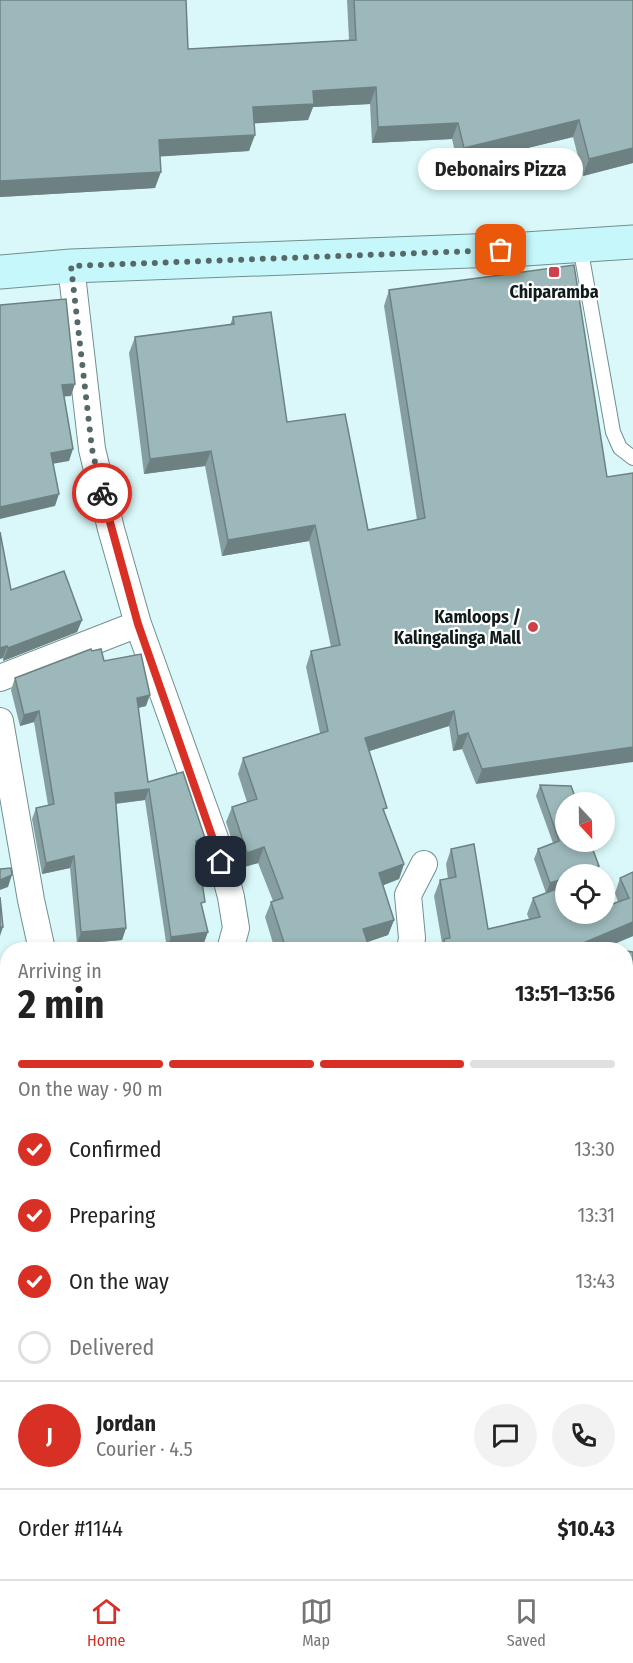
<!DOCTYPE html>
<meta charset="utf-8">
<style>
:root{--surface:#fff;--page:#f2f2f2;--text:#222;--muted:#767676;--line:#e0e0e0;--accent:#d93025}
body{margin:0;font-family:"Fira Sans Condensed",sans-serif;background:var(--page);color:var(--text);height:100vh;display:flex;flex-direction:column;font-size:22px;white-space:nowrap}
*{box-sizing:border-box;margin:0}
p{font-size:20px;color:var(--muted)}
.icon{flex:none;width:33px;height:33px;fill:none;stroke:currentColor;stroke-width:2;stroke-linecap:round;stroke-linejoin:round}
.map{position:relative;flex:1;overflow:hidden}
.panel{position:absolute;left:0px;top:942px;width:633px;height:638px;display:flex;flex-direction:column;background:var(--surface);border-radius:24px 24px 0 0;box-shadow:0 3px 9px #0003}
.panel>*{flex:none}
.needle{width:39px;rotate:158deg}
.fabs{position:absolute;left:555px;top:792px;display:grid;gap:12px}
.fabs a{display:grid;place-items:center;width:60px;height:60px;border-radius:50%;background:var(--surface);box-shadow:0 3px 9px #0003;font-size:30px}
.pin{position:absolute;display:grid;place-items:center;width:51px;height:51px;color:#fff;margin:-26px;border-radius:12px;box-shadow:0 3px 9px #0006}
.courier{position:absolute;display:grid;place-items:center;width:60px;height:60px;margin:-30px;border:4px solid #d93025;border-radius:50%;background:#fff;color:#222;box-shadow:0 2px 8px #0007}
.bubble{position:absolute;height:42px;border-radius:21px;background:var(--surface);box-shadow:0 3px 9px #0003;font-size:20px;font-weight:700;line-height:42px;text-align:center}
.headline em{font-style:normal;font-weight:700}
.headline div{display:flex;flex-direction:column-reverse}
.headline{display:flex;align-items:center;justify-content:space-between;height:102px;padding:0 18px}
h1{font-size:39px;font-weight:700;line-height:45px}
.bar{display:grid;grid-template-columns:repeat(4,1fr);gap:9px 6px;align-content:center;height:72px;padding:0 18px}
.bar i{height:8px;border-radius:4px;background:var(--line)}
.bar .on{background:var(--accent)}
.bar p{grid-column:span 4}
.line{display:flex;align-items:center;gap:15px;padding:0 18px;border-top:2px solid var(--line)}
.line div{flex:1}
.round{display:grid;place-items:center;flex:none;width:63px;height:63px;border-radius:32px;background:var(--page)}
ol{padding:0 18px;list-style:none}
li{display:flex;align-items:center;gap:18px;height:66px}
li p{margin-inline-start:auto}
li .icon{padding:6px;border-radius:50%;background:var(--accent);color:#fff;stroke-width:4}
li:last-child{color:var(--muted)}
li i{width:33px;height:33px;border:3px solid var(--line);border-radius:50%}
.tabs{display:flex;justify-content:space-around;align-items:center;height:84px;border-top:2px solid var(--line);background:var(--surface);font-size:16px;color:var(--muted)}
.tabs a{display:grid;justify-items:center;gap:3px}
.tabs .on{color:var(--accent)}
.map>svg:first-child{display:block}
</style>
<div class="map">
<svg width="633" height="1579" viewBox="0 0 633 1579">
<rect width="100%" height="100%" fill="#daf8f9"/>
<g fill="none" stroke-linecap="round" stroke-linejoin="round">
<g stroke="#728e8f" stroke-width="16">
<path id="lane" d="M 580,246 L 613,432 L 620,448 L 633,458"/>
</g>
<g stroke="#728e8f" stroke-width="28">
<path id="street" d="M 71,266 L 92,449 L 111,529 L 138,624 L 217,844 L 231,897 L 236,928 L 230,950
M 0,678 L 138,624
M 0,721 L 31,900 L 42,950
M 410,950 L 412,938 L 408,895 L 424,864
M 0,1007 L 8,1001
M 0,1179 L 8,1212
M 626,1401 L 633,1396
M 626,1486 L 633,1507
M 0,1565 L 8,1564"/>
</g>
<g stroke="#728e8f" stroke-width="35">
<path id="secondary" d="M 0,272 L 71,266 L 525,249 L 633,242"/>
</g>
<use href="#lane" stroke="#fff" stroke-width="14"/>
<use href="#street" stroke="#fff" stroke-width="26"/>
<use href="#secondary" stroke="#c6f7fa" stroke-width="33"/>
</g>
<path fill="#869ea0" d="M 0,0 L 188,49 L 349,40 L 347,0 L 633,0 L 633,163 L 583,176 L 573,137 L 458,165 L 452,139 L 372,143 L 370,104 L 313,107 L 308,120 L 254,123 L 249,151 L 160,156 L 155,188 L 0,197 Z
M 389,290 L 607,477 L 476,784 L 462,749 L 453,751 L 449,726 L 369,751 L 385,814 L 404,864 L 399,879 L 383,885 L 394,920 L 388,935 L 368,942 L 370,950 L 275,950 L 265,917 L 271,902 L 273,901 L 258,863 L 241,868 L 226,822 L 232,807 L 247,802 L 238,774 L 243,758 L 320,733 L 306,667 L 311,651 L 331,647 L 309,541 L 222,556 L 205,466 L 144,474 L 129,353 L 135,337 L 230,325 L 233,317 L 287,422 L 368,530 L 417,520 L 384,306 Z
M 11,590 L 82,620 L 77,632 L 3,661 L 3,658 Z
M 92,651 L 104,661 L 146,706 L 138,708 L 148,782 L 205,838 L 201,850 L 197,851 L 204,943 L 167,949 L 145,800 L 116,804 L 126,928 L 122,940 L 77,944 L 70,868 L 42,874 L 32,819 L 36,808 L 48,805 L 34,722 L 20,726 L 11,690 L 15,678 Z
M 540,785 L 571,786 L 566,887 L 559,889 L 571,920 L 618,902 L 615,893 L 620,878 L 633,872 L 633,936 L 604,948 L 615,950 L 440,950 L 442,943 L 434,896 L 440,880 L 448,879 L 446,864 L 451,849 L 488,929 L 529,919 L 527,914 L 533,898 L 546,893 L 534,859 L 538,849 L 553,843 L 536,796 Z
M 626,951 L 633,952 L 633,1027 L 626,1010 Z
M 633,1451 L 633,1474 L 628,1471 Z
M 436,1572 L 469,1572 L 445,1579 L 438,1579 Z
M 490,1572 L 626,1572 L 633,1579 L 492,1579 Z"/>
<path fill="#6d8182" d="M 376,87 L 370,104 L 313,107 L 308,120 L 247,124 L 253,107 L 313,91 Z
M 579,120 L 573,137 L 458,165 L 464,148 Z
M 458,123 L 452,139 L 372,143 L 378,127 Z
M 255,135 L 249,151 L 153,157 L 159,140 Z
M 633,148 L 633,163 L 583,176 L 589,159 Z
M 161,172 L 155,188 L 0,197 L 0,181 Z
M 75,384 L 71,396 L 58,397 L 62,385 Z
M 73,449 L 69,461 L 46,465 L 51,453 Z
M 211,451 L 205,466 L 144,474 L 150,459 Z
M 59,494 L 55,506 L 0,519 L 0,507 Z
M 315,525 L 309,541 L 222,556 L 228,540 Z
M 82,620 L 77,632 L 3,661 L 8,648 Z
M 7,646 L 3,658 L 0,659 L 0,648 Z
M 150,695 L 146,706 L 133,709 L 137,698 Z
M 39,711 L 34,722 L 20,726 L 24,715 Z
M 454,711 L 449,726 L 360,754 L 365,738 Z
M 468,733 L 462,749 L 453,751 L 458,736 Z
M 633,747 L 633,762 L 476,784 L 482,769 Z
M 149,789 L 145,800 L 111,804 L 115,793 Z
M 205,838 L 201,850 L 192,852 L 196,841 Z
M 264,847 L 258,863 L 241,868 L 247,853 Z
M 74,856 L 70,868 L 42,874 L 46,863 Z
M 404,864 L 399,879 L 374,889 L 379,873 Z
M 599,866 L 596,874 L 574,874 Z
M 12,875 L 8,887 L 0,890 L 0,880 Z
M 566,878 L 566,887 L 546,893 L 550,883 Z
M 394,920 L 388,935 L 358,945 L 363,929 Z
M 633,922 L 633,936 L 600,950 L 581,944 Z
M 0,927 L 3,927 L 0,936 Z
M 126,928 L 122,940 L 77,944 L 81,932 Z
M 208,932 L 204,943 L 167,949 L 171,937 Z
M 630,993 L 626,1006 L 626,995 Z
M 633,1122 L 633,1128 L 630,1137 L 626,1139 L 626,1126 Z
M 8,1319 L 8,1330 L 0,1332 L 0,1321 Z
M 633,1346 L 633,1354 L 631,1354 L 629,1362 L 626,1363 L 626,1355 L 630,1347 Z
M 8,1361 L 8,1364 L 5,1372 L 3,1363 Z
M 8,1440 L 8,1451 L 0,1453 L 0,1442 Z
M 632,1460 L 628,1471 L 626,1472 L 626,1461 Z
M 8,1516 L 8,1525 L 0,1528 L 0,1519 Z
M 442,1572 L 469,1572 L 445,1579 L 439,1579 Z"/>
<path fill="#9cb8ba" stroke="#6d8182" stroke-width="1.5" d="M 0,0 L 186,0 L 188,49 L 356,40 L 354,0 L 633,0 L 633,148 L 589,159 L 579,120 L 464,148 L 458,123 L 378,127 L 376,87 L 313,91 L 314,104 L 253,107 L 255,135 L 159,140 L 161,172 L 0,181 Z
M 574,265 L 607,477 L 633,473 L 633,747 L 482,769 L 468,733 L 458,736 L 454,711 L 365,738 L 387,808 L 383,809 L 404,864 L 379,873 L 394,920 L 363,929 L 370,950 L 285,950 L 286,949 L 271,902 L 283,898 L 264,847 L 247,853 L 232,807 L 257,799 L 243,758 L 328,731 L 311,651 L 340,645 L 315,525 L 228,540 L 211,451 L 150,459 L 135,337 L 234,324 L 233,317 L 271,312 L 287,422 L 345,414 L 368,530 L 425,518 L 389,290 Z
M 66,299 L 75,384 L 62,385 L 73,449 L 51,453 L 59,494 L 0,507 L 0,305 Z
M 0,532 L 11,590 L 64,571 L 82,620 L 8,648 L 7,646 L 0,648 Z
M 91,649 L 92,651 L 101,649 L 104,661 L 141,654 L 150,695 L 137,698 L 148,782 L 183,772 L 205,838 L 196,841 L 205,902 L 201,903 L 208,932 L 171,937 L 149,789 L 115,793 L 126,928 L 81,932 L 74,856 L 46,863 L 36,808 L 54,804 L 39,711 L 24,715 L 15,678 Z
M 540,785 L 571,786 L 577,802 L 566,802 L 566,842 L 590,842 L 599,866 L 574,874 L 566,874 L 566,878 L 550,883 L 538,849 L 559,841 Z
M 474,844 L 488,929 L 540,917 L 533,898 L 559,888 L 566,905 L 566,914 L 569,914 L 571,920 L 588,914 L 604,914 L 604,907 L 629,898 L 620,878 L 633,872 L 633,922 L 581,944 L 615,950 L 446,950 L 444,939 L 450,938 L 440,880 L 456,877 L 451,849 Z
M 11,868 L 12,875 L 0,880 L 0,869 Z
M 0,897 L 3,927 L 0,927 Z
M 626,951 L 633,952 L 633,999 L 630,993 L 626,995 Z
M 626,1102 L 633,1117 L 633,1122 L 626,1126 Z
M 633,1227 L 633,1346 L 630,1347 L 632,1353 L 626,1355 L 626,1229 Z
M 0,1254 L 8,1270 L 8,1319 L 0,1321 Z
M 0,1338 L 8,1356 L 8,1361 L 3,1363 L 8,1382 L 8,1440 L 0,1442 Z
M 633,1451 L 633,1461 L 626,1461 L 626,1453 Z
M 8,1473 L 8,1516 L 0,1519 L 0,1476 Z
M 633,1556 L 633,1579 L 498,1579 L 496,1572 L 626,1572 L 626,1558 Z
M 125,1572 L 262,1572 L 263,1579 L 309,1572 L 372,1572 L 373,1579 L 126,1579 Z"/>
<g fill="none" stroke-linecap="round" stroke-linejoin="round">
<path stroke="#576869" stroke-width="6" stroke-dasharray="0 10.8" d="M 102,493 L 92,449 L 71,266 L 501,250"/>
<path stroke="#d93025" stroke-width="8" d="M 102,493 L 138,624 L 221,862"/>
</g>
<g fill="#d0404a" stroke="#fff" stroke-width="2">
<rect x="548" y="266" width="12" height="12" rx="3"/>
<circle cx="533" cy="627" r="6"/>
</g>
<g text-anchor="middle" stroke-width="4.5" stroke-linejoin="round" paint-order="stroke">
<g font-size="18" font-weight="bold" fill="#101b1b" stroke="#fff">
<text x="554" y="298">Chiparamba</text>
<text x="521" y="623" text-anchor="end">Kamloops /<tspan x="521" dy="21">Kalingalinga Mall</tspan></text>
</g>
</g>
</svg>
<div class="fabs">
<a><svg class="needle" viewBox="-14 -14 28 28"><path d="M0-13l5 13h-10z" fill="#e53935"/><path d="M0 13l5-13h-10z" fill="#767676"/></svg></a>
<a><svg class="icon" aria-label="locate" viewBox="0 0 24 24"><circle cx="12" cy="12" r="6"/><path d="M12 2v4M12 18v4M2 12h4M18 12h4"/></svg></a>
</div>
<div class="pin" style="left:501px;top:250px;background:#ea580c"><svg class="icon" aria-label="bag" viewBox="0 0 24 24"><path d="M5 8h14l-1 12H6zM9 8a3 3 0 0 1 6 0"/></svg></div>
<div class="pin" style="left:221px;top:862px;background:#1f2937"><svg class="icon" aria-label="home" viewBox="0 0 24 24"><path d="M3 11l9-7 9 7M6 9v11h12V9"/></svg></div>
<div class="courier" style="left:102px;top:493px"><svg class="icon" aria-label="bike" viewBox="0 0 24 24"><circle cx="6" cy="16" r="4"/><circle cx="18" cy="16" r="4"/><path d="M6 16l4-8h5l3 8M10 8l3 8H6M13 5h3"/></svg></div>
<div class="bubble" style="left:418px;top:148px;width:165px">Debonairs Pizza</div>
<section class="panel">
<div class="headline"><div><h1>2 min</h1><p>Arriving in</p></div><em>13:51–13:56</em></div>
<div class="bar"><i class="on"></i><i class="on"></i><i class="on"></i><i></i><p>On the way · 90 m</p></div>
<ol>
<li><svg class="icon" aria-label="check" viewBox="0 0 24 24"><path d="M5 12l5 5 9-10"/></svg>Confirmed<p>13:30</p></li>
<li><svg class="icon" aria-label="check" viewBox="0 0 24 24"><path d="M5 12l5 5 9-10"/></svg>Preparing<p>13:31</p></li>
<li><svg class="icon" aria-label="check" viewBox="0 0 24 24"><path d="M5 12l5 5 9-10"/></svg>On the way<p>13:43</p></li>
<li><i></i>Delivered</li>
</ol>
<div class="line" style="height:108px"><b class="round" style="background:var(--accent);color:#fff">J</b><div><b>Jordan</b><p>Courier · 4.5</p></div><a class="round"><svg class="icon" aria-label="chat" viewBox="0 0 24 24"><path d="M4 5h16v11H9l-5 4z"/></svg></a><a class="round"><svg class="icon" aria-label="phone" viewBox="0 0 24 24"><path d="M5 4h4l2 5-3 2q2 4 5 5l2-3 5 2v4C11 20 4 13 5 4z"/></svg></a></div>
<div class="line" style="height:78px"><div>Order #1144</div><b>$10.43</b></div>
</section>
</div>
<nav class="tabs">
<a class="on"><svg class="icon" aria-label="home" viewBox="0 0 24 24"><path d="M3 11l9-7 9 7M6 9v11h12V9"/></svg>Home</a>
<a><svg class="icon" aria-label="map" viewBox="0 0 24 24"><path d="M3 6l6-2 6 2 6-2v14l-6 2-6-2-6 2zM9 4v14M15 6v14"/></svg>Map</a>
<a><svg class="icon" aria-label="saved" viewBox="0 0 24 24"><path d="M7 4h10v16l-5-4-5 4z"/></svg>Saved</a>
</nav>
